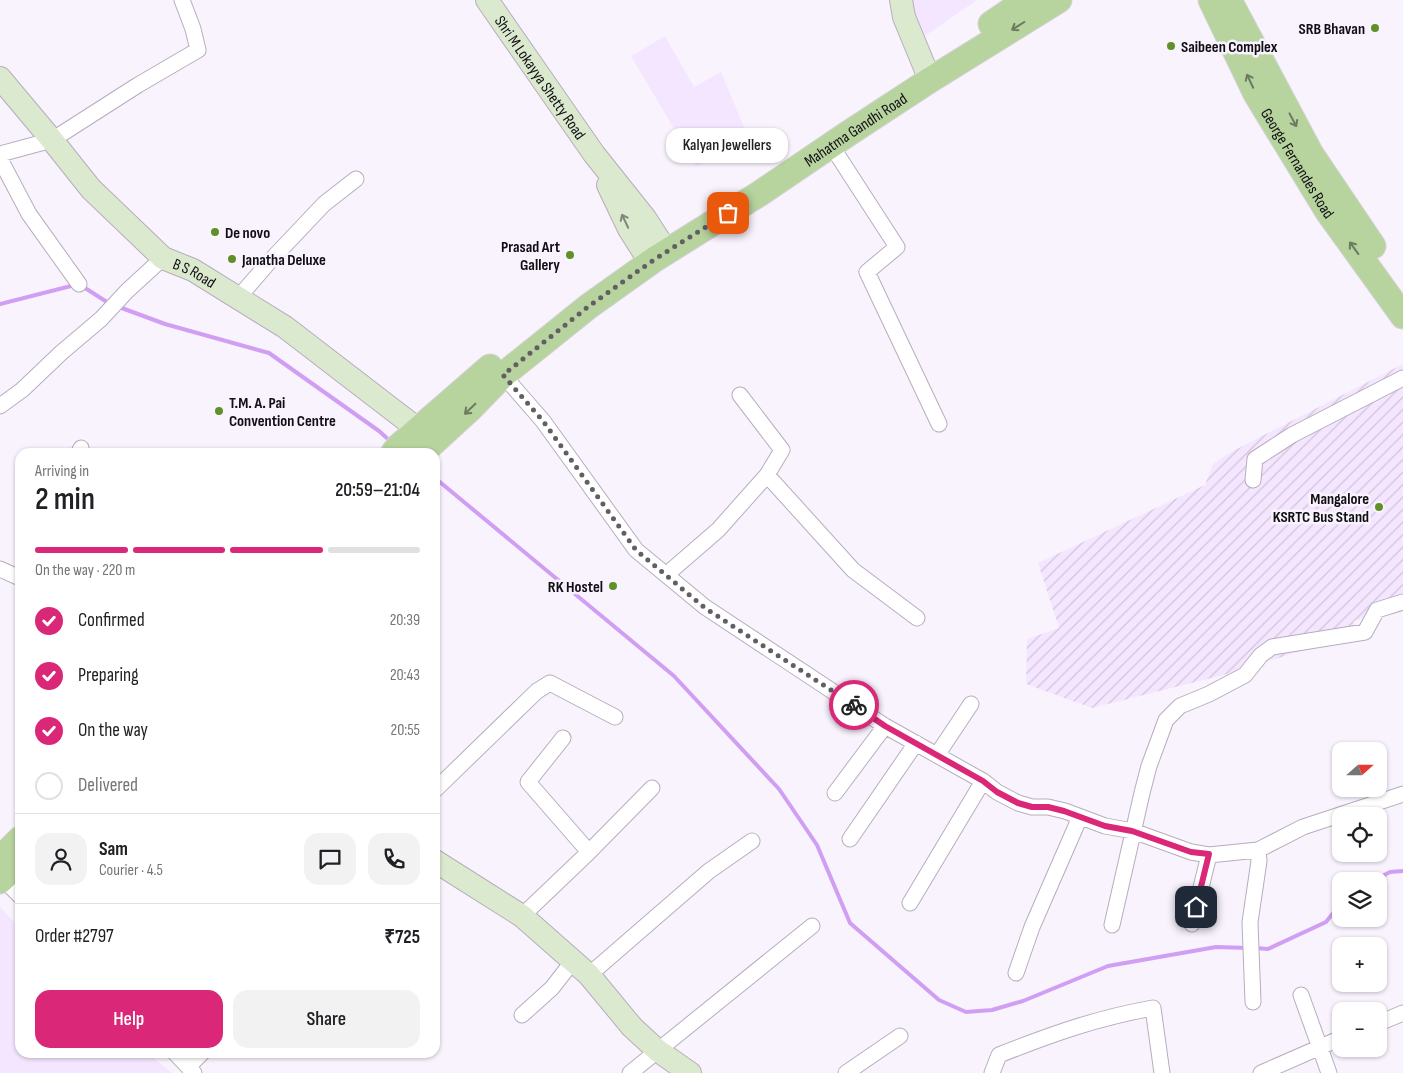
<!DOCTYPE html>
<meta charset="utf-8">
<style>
:root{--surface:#fff;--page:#f2f2f2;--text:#202124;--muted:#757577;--line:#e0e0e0;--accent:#db2777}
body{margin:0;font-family:"Sofia Sans Condensed",sans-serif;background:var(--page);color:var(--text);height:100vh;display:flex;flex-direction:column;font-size:19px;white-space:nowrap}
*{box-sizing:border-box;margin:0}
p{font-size:16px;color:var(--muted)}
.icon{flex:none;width:28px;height:28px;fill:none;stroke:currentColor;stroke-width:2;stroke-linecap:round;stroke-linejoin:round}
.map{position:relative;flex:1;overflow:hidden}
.drawer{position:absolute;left:15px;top:448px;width:425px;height:610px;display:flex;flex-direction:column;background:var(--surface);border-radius:15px;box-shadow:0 1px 4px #0004}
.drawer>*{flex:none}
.needle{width:32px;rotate:69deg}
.controls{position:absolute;left:1332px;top:742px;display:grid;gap:10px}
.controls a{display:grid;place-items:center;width:55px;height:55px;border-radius:10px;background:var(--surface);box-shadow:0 1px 4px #0004;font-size:25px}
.pin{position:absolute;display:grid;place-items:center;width:42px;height:42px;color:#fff;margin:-21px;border-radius:10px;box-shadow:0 2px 8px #0006}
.courier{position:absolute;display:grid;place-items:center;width:50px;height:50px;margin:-25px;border:4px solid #db2777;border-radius:50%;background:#fff;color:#222;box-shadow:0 1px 6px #0007}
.bubble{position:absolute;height:35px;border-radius:15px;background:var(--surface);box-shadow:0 1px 4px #0004;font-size:16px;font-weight:600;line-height:35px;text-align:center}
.head em{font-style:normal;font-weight:600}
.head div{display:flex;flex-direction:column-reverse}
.head{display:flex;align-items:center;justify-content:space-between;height:85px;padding:0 20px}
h1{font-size:32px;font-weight:600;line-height:38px}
.bar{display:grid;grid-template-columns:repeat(4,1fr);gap:8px 5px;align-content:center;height:60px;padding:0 20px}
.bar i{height:6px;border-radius:4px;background:var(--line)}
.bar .active{background:var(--accent)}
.bar p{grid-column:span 4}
.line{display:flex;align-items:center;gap:12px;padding:0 20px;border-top:1px solid var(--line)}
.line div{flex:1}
.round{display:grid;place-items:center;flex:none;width:52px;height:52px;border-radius:15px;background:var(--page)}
ol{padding:0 20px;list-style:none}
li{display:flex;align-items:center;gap:15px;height:55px}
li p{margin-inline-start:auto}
li .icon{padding:5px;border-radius:50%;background:var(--accent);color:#fff;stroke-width:4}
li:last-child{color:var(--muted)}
li i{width:28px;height:28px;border:2px solid var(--line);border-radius:50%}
.cta{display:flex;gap:10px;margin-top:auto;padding:10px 20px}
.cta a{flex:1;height:58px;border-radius:15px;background:var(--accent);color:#fff;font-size:20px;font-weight:600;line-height:58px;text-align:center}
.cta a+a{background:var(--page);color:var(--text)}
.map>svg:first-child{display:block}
</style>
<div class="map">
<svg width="1403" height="1073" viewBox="0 0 1403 1073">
<defs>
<pattern id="industrial-furrows" width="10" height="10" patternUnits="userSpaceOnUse" patternTransform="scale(1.25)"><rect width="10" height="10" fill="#f4e6ff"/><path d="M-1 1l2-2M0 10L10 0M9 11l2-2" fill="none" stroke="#d0c4da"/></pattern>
</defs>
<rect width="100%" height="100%" fill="#f9f3fe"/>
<path fill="#f4e6ff" d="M 911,0 L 977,0 L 919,40 Z
M 665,36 L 694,87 L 721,72 L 750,141 L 696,166 L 631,56 Z
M 0,907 L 20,928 L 20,1052 L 148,1053 L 172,1073 L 0,1073 Z"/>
<path fill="url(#industrial-furrows)" d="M 1403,364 L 1403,605 L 1354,621 L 1353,634 L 1235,672 L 1092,708 L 1026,684 L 1027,639 L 1059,628 L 1038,563 L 1205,485 L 1213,464 L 1233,451 Z"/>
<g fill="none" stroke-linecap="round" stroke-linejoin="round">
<path stroke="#d09ef3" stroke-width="4" d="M 82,286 L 110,304
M 0,304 L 75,285
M 119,307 L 165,324 L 269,353 L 379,431 L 389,440
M 435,478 L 674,676 L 779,789 L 817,845 L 850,923 L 939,1000 L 966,1012 L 992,1010 L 1023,1001 L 1108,966 L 1216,947 L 1249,948
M 1373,881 L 1390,872 L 1403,871
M 1256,948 L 1268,949 L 1326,922 L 1341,903"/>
<g stroke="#b7adbe" stroke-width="17">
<path id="street" d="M 831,145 L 897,247 L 867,272 L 939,424
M 0,154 L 52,140 L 138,85 L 198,50 L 193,29 L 182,0
M 0,159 L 29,214 L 79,284
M 238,298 L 270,261 L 324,204 L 356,179
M 503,375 L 543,421 L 636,550 L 705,607 L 885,726 L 983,781 L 997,792 L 1018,803 L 1032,807 L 1048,807 L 1065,811 L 1105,826 L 1133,831 L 1191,852 L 1209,855 L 1258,850 L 1303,827 L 1403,794
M 740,395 L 782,450 L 767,475
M 0,406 L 22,390 L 62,352 L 101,319 L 127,291 L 163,258
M 79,452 L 81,448
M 1253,480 L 1255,459 L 1292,435 L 1403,378
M 0,569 L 20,578
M 666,575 L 718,530 L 767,475 L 853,570 L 917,618
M 563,738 L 528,782 L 589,852
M 937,755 L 971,704
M 435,790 L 537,691 L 550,683 L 615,717
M 835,793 L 885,726
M 850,839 L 916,743
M 3,879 L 20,896
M 910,903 L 983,781
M 522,916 L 589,852 L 652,788
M 1192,924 L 1209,855
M 1112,925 L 1142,793 L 1149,766 L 1166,720 L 1180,706 L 1209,694 L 1245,675 L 1261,655 L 1272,647 L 1365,632 L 1377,610 L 1403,602
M 1016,973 L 1032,927 L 1080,817
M 589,975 L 709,871 L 752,841
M 1301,995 L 1329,1073
M 1253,1002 L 1250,922 L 1259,861 L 1258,850
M 522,1015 L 552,988 L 573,961
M 1379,1023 L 1403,1013
M 174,1052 L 194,1073
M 188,1067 L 203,1052
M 630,1073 L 812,926
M 846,1073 L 900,1036
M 992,1073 L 999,1055 C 1052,1034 1097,1018 1153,1008 L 1162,1073
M 1261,1073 L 1341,1038"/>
</g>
<g stroke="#b7adbe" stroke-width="24">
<g id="secondary">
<path id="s1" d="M 487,0 L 594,154 L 645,218 L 667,252"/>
<path d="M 901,0 L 904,17 L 930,80"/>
<path id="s2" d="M 0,78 L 52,140 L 91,189 L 163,258 L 193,270 L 285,327 L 419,430"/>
<path d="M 608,185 L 629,229 L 650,262"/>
<path d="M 435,861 L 522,916 L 589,975 L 632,1027 L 657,1050 L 690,1073"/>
</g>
</g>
<g stroke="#d4d4d5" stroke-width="27">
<g id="primary">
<path id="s3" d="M 1211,0 L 1256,94 L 1328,212 L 1403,316"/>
<path d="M 1229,0 L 1311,154 L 1373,246"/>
<path d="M 991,24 L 1026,0"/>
<path d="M 394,452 L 398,447 L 490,367"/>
<path id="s4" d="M 423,452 L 470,409 L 503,375 L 589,306 L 655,259 L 759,194 L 846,135 L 930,80 L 1059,0"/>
<path d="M 0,859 L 20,839"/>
<path d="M 0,881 L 20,862"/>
</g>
</g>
<use href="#street" stroke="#fff" stroke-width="15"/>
<use href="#secondary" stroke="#dbe9ce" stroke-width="22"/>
<use href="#primary" stroke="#b7d39e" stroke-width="25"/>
</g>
<defs><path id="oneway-shaft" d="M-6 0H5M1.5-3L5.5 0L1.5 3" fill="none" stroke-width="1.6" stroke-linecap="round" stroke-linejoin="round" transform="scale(1.25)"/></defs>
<g stroke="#6c7a60">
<use href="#oneway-shaft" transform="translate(1018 26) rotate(148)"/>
<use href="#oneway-shaft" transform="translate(1250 81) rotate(-115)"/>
<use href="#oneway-shaft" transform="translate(1293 120) rotate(62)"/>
<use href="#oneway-shaft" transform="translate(1354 248) rotate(-126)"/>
<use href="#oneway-shaft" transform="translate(470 409) rotate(136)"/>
</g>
<use stroke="#80867a" href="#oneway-shaft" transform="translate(625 221) rotate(-115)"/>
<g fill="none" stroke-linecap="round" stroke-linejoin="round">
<path stroke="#625e66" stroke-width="5" stroke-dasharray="0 9" d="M 728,213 L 655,259 L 589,306 L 503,375 L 543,421 L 636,550 L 705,608 L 854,705"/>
<path stroke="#db2777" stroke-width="6" d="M 854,705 L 885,726 L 983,781 L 997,792 L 1018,803 L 1032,807 L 1048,807 L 1064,811 L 1105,826 L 1132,831 L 1191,852 L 1209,854 L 1196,907"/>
</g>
<g fill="#5f9128" stroke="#f9f3fe" stroke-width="2">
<circle cx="1375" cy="28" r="5"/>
<circle cx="1171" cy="46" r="5"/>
<circle cx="215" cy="232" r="5"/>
<circle cx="570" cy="255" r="5"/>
<circle cx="232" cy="259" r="5"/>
<circle cx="219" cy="411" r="5"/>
<circle cx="1379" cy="507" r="5"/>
<circle cx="613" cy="586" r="5"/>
</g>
<g text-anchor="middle" stroke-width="5" stroke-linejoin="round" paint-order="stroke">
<g font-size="16" font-weight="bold" fill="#110e14" stroke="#f9f3fe" text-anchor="end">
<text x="1365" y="34">SRB Bhavan</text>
<text x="1181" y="52" text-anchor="start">Saibeen Complex</text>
<text x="225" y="238" text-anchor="start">De novo</text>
<text x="560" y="252">Prasad Art<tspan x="560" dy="18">Gallery</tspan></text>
<text x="242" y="265" text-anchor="start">Janatha Deluxe</text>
<text x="229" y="408" text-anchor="start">T.M. A. Pai<tspan x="229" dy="18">Convention Centre</tspan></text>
<text x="1369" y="504">Mangalore<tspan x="1369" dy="18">KSRTC Bus Stand</tspan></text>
<text x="603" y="592">RK Hostel</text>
</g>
<g font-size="16" fill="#110e14" stroke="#f9f3fe">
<text dy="6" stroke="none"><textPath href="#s1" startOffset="94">Shri M Lokayya Shetty Road</textPath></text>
<text dy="6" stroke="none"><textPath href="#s4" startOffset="541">Mahatma Gandhi Road</textPath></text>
<text dy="6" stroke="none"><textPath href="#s3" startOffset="185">George Fernandes Road</textPath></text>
<text dy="6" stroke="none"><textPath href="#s2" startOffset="278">B S Road</textPath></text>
</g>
</g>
</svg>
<div class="controls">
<a><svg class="needle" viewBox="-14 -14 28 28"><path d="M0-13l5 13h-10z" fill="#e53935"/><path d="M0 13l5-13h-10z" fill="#757577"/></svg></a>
<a><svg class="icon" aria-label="locate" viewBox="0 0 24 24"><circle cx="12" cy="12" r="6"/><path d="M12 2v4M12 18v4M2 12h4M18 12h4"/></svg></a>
<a><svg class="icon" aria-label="layers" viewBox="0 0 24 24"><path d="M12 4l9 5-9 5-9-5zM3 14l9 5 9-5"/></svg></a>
<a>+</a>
<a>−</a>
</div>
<div class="pin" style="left:728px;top:213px;background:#ea580c"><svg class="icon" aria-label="bag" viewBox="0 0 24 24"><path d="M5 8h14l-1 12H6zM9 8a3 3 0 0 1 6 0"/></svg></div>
<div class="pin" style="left:1196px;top:907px;background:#1f2937"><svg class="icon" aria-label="home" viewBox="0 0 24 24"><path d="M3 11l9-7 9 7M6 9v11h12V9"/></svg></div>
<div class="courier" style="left:854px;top:705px"><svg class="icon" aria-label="bike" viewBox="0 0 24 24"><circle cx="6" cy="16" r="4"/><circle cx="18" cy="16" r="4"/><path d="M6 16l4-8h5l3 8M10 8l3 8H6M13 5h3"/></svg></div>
<div class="bubble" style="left:666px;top:128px;width:122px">Kalyan Jewellers</div>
<section class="drawer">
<div class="head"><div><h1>2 min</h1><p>Arriving in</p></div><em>20:59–21:04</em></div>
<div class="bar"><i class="active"></i><i class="active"></i><i class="active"></i><i></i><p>On the way · 220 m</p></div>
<ol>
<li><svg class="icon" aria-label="check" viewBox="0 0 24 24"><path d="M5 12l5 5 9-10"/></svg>Confirmed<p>20:39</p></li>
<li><svg class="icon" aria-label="check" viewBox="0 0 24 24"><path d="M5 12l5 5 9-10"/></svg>Preparing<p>20:43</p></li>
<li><svg class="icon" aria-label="check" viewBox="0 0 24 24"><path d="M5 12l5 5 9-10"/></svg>On the way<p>20:55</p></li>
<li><i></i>Delivered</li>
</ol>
<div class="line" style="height:90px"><a class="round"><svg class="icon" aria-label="person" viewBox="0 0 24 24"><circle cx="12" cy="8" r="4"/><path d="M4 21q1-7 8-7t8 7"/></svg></a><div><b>Sam</b><p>Courier · 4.5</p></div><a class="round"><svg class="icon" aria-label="chat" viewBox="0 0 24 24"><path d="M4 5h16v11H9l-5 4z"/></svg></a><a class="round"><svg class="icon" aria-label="phone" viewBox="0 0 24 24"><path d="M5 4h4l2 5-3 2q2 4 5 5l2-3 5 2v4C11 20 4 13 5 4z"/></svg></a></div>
<div class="line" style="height:65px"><div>Order #2797</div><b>₹725</b></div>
<div class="cta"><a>Help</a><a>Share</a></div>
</section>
</div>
